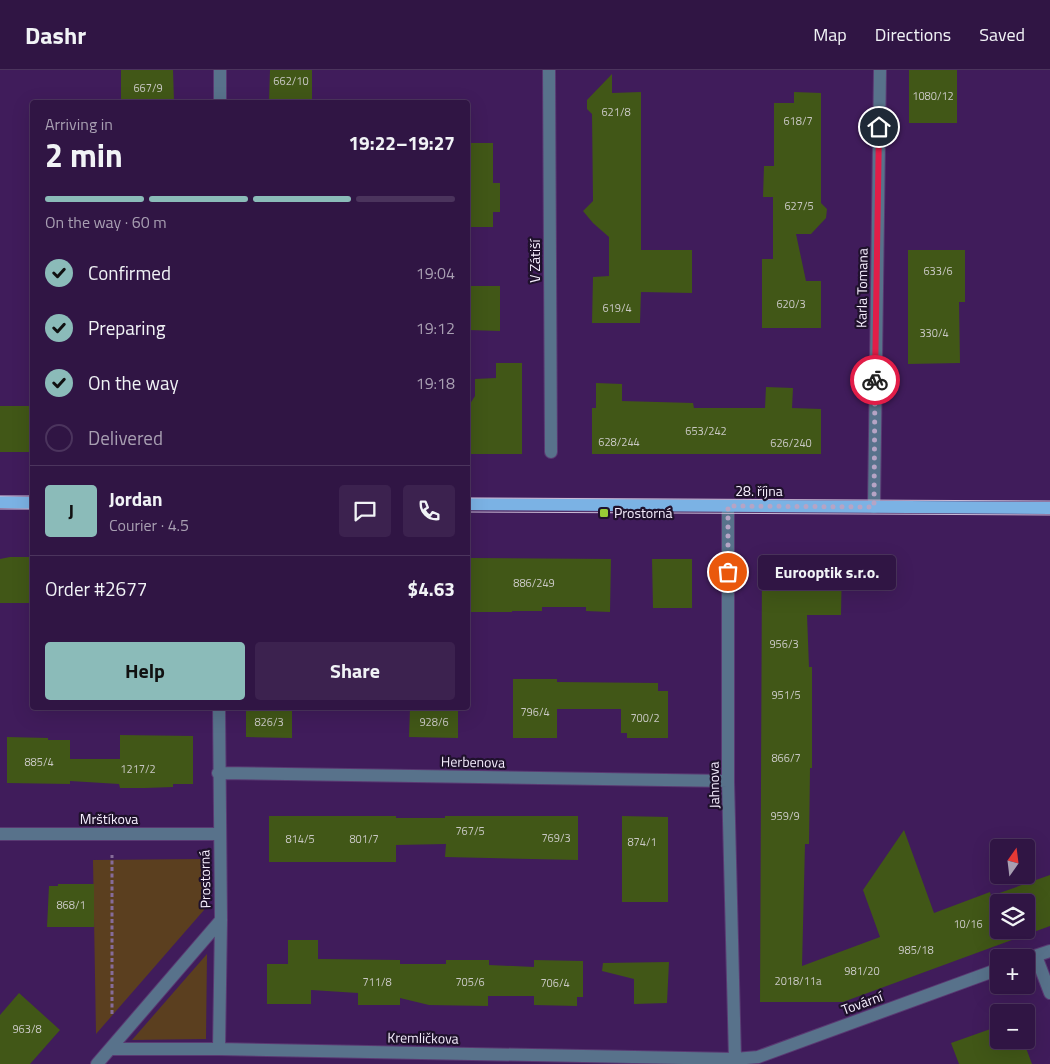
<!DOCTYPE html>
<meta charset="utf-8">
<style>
:root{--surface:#301544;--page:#3c224f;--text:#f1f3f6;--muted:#a89fb2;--line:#4b345d;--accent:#8bbbb9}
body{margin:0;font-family:"Titillium Web",sans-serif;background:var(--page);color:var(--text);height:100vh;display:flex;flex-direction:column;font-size:19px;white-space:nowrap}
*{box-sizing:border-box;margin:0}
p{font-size:16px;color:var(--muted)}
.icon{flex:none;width:28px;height:28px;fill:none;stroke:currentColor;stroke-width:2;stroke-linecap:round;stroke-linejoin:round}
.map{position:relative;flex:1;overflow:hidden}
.panel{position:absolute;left:30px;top:30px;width:440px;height:610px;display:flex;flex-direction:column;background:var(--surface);border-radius:5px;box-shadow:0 5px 20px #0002,0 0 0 1px var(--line)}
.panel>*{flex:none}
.needle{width:32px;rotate:14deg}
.controls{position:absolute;left:990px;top:769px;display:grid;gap:10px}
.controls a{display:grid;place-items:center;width:45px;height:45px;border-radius:5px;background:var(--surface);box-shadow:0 5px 20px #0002,0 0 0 1px var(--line);font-size:25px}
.pin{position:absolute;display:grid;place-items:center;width:42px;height:42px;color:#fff;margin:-21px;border:2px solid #fff;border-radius:50%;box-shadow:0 1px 5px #0007}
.courier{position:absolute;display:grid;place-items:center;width:50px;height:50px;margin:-25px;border:4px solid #e11d48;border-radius:50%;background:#fff;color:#222;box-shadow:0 1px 6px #0007}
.bubble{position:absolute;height:35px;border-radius:5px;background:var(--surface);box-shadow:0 5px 20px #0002,0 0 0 1px var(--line);font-size:16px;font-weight:700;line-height:35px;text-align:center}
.head em{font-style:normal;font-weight:700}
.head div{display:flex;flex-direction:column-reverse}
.head{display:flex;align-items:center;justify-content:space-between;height:85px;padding:0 15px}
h1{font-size:32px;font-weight:700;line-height:38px}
.bar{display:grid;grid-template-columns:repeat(4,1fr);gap:8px 5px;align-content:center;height:60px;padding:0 15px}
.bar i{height:6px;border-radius:4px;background:var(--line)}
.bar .current{background:var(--accent)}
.bar p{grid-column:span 4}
.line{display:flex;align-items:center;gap:12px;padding:0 15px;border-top:1px solid var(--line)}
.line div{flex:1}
.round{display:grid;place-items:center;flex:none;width:52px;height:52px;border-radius:5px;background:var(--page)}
ol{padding:0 15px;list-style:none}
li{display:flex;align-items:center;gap:15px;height:55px}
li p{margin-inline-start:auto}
li .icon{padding:5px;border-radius:50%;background:var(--accent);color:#111;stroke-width:4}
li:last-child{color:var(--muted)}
li i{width:28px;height:28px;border:2px solid var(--line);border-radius:50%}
.cta{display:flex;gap:10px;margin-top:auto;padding:10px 15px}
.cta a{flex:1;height:58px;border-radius:5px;background:var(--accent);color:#111;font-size:20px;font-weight:700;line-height:58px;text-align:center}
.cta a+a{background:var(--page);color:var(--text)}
header{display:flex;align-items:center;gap:30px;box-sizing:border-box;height:70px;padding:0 25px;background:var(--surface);border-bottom:1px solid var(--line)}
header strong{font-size:24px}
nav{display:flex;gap:28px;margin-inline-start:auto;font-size:18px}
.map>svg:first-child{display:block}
</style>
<header>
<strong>Dashr</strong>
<nav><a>Map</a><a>Directions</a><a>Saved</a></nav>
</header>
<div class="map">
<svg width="1050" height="994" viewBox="0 0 1050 994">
<rect width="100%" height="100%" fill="#401c5b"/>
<path fill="#5b3f1f" d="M 205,789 L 204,840 L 96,964 L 93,790 Z
M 207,884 L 206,969 L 132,970 Z"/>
<path fill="#415717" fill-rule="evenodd" d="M 121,0 L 173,0 L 174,32 L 121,32 Z
M 270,0 L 312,0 L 312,32 L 269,32 Z
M 909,0 L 957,0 L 957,53 L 909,53 Z
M 612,4 L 612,23 L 641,22 L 641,180 L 692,180 L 692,223 L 641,222 L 640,253 L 592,253 L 593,207 L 609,206 L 609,167 L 593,153 L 583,141 L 593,131 L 592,44 L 587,39 L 587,30 Z
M 794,22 L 821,23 L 821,133 L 827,139 L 826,148 L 811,164 L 796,164 L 806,211 L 821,211 L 821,258 L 762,258 L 762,189 L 773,189 L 773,127 L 763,127 L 764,96 L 774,96 L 774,33 L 794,33 Z
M 468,73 L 493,73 L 493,113 L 500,113 L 500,142 L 493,142 L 493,157 L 468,157 Z
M 908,180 L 965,180 L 965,232 L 959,232 L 960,293 L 908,294 Z
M 468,216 L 500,216 L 500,261 L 468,260 Z
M 496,293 L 522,293 L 522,384 L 468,384 L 468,337 L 475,326 L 475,309 L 496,308 Z
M 596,313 L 622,314 L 622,331 L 693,333 L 694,338 L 765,338 L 766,317 L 793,318 L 792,338 L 821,339 L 821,384 L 592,384 L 592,338 L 596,338 Z
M 0,336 L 32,336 L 32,382 L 0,382 Z
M 10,487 L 32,487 L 32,533 L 0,533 L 0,489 Z
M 468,488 L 611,489 L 610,542 L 586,541 L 586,537 L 542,537 L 542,541 L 512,541 L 512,542 L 468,542 Z
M 652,489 L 692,489 L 692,538 L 653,538 Z
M 762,490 L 842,490 L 841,545 L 807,545 L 809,597 L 812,597 L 812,698 L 810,698 L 809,774 L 805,774 L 802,896 L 880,867 L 863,820 L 904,760 L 934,843 L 990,822 L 991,826 L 1050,805 L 1050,856 L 843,932 L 760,932 ZM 999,832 L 1026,832 L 1026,860 L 999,860 Z
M 513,609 L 557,609 L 557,612 L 658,613 L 658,621 L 668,621 L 668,668 L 627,668 L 627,663 L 621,663 L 621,639 L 557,639 L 557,668 L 513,668 Z
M 246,638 L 292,638 L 292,668 L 246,667 Z
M 410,638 L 458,638 L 458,668 L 409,667 Z
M 120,665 L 193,666 L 193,714 L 173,714 L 173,717 L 145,718 L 120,718 L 119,714 L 70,711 L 70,714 L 7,713 L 7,667 L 48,668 L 48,670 L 70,670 L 70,689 L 120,689 Z
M 269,746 L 396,746 L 396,748 L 445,748 L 445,746 L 578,746 L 578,790 L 445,787 L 446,774 L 396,775 L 396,792 L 269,792 Z
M 622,746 L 668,747 L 668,832 L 622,832 Z
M 58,814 L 94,814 L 94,857 L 47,857 L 49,816 L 58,816 Z
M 288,870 L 318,870 L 318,889 L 400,890 L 400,894 L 446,894 L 446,890 L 489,890 L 489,895 L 534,897 L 534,890 L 583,891 L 583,927 L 577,927 L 577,936 L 534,935 L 534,926 L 488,926 L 488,936 L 429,935 L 400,928 L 400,935 L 358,935 L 358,923 L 311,920 L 311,934 L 267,934 L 267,894 L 288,894 Z
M 669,892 L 667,933 L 634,934 L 634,909 L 602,901 L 603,893 Z
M 19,923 L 60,960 L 30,994 L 0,994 L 0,945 Z
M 999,956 L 999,970 L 1023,970 L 1032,994 L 959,994 L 951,973 Z"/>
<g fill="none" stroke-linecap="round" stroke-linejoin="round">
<g stroke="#593972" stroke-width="14">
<path id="minor" d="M 220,0 L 220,32
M 549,0 L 551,382
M 728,436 L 728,711 L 735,989 L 733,994
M 874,437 L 880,0
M 219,638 L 221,850 L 219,979
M 218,703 L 728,711
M 0,764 L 219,764
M 1036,886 L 1050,923
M 1026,889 L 1050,881
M 111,979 L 219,979 L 735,989 L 758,987 L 999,899
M 97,994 L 221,850"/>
</g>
<g stroke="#593972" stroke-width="14">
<path id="major" d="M 0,432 L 32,433
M 468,434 L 1050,438"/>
</g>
<path stroke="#866c99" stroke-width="3" stroke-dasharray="4 2.5" stroke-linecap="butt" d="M 112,944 L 112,785"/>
<use href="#minor" stroke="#58728b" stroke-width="12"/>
<use href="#major" stroke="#7bb2e4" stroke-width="12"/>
<path stroke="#cbbcd8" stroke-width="1" d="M 0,426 L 32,426
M 468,428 L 1050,431
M 0,439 L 32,439
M 468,442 L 1050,445"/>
</g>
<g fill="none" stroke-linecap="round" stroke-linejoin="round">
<path stroke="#b6a4c5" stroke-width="5" stroke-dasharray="0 9" d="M 728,502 L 728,436 L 874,437 L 875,310"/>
<path stroke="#e11d48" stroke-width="6" d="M 875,310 L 879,57"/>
</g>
<rect fill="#99cb36" stroke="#1f112c" stroke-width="2" x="599" y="438" width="10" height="10" rx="2.5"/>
<g text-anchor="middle" stroke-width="4.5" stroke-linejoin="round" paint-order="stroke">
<g font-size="11" fill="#c9c8c4">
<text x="291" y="15">662/10</text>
<text x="148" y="22">667/9</text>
<text x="933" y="30">1080/12</text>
<text x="616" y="46">621/8</text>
<text x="798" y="55">618/7</text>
<text x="799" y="140">627/5</text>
<text x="938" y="205">633/6</text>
<text x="791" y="238">620/3</text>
<text x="617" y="242">619/4</text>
<text x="934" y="267">330/4</text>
<text x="706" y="365">653/242</text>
<text x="619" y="376">628/244</text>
<text x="791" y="377">626/240</text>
<text x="534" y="517">886/249</text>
<text x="784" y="578">956/3</text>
<text x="786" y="629">951/5</text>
<text x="535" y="646">796/4</text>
<text x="645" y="652">700/2</text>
<text x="269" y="656">826/3</text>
<text x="434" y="656">928/6</text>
<text x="786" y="692">866/7</text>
<text x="39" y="696">885/4</text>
<text x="138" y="703">1217/2</text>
<text x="785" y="750">959/9</text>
<text x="470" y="765">767/5</text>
<text x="556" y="772">769/3</text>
<text x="300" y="773">814/5</text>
<text x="364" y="773">801/7</text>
<text x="642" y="776">874/1</text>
<text x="71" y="839">868/1</text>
<text x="968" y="858">10/16</text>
<text x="916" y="884">985/18</text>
<text x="862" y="905">981/20</text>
<text x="798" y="915">2018/11a</text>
<text x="377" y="916">711/8</text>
<text x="470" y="916">705/6</text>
<text x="555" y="917">706/4</text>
<text x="27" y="963">963/8</text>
</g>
<g font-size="14" fill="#f6eefe" stroke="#1f112c">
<text transform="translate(535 191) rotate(-90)" y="5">V Zátiší</text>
<text transform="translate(862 218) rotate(-89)" y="5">Karla Tomana</text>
<text x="759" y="426">28. října</text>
<text transform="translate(473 692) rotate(1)" y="5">Herbenova</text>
<text transform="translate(714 715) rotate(-91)" y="5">Jahnova</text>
<text x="109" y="754">Mrštíkova</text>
<text transform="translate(205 809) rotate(-91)" y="5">Prostorná</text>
<text transform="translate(862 933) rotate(-20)" y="5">Tovární</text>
<text transform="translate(423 968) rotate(1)" y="5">Kremličkova</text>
</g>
<g font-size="14" fill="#f6eefe" stroke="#1f112c" text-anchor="start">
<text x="614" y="448">Prostorná</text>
</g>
</g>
</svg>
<div class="controls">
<a><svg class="needle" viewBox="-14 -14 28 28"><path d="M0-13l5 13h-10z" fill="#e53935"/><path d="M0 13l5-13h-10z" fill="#a89fb2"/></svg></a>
<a><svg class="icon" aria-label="layers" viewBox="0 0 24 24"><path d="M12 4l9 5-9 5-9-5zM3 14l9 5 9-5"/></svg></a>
<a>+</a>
<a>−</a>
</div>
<div class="pin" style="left:728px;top:502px;background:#ea580c"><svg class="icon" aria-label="bag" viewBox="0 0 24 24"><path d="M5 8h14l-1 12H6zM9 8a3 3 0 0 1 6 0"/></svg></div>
<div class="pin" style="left:879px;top:57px;background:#1f2937"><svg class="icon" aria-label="home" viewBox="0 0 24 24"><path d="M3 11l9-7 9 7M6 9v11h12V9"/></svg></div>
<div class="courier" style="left:875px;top:310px"><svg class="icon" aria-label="bike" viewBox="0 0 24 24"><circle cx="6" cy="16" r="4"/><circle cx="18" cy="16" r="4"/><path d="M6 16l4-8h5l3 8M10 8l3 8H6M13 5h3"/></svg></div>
<div class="bubble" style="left:758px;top:485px;width:138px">Eurooptik s.r.o.</div>
<section class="panel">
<div class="head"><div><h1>2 min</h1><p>Arriving in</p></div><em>19:22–19:27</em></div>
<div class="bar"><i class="current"></i><i class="current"></i><i class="current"></i><i></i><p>On the way · 60 m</p></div>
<ol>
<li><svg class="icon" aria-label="check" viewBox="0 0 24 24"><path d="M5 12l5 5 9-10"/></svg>Confirmed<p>19:04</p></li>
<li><svg class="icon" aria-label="check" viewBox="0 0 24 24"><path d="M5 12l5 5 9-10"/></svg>Preparing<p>19:12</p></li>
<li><svg class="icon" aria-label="check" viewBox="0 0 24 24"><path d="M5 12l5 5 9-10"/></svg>On the way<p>19:18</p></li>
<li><i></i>Delivered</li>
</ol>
<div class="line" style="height:90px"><b class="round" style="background:var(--accent);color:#111">J</b><div><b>Jordan</b><p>Courier · 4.5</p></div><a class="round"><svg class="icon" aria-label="chat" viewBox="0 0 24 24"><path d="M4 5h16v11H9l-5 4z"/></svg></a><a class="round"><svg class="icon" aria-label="phone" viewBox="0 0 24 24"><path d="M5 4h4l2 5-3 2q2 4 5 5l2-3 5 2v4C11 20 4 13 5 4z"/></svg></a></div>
<div class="line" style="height:65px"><div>Order #2677</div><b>$4.63</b></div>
<div class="cta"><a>Help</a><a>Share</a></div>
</section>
</div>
